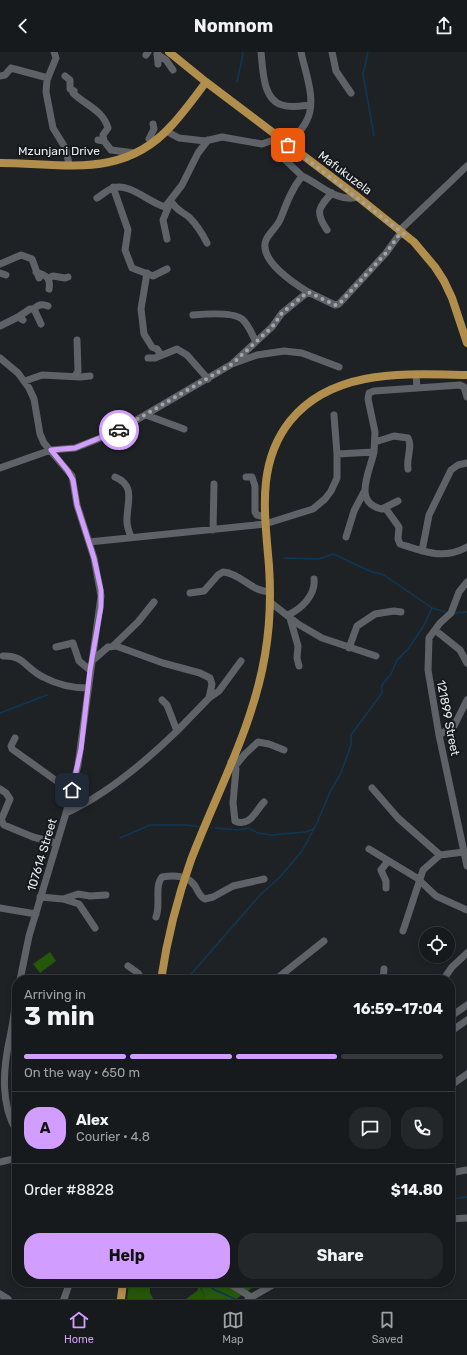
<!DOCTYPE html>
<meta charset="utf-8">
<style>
:root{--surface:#171a1c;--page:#242729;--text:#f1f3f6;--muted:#9ea1a3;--line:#36383b;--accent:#d19dfe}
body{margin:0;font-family:Rubik,sans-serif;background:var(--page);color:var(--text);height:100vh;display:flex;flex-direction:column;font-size:15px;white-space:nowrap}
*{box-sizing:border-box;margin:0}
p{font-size:13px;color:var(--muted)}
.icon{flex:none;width:22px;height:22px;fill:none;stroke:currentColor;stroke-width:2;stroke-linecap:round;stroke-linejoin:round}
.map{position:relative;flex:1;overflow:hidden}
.panel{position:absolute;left:12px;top:923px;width:443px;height:312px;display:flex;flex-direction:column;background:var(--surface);border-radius:16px;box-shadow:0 2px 6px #0003,0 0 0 1px var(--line)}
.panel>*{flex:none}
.tools{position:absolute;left:419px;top:875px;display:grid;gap:8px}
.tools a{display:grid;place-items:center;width:36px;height:36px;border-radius:50%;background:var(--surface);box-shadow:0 2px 6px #0003,0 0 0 1px var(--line);font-size:20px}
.pin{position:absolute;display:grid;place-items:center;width:34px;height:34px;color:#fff;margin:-17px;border-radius:8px;box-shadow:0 2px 6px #0006}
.courier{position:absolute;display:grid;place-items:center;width:40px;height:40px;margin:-20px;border:3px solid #d19dfe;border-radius:50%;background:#fff;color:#222;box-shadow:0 1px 5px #0007}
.summary em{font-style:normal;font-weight:700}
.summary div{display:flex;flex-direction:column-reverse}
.summary{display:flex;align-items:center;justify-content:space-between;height:68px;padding:0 12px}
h1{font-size:26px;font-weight:700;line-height:30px}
.bar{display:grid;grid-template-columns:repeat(4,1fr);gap:6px 4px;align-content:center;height:48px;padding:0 12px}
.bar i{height:5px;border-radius:3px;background:var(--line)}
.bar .selected{background:var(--accent)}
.bar p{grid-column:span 4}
.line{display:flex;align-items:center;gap:10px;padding:0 12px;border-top:1px solid var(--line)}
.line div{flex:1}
.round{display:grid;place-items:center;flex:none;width:42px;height:42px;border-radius:16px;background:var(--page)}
.cta{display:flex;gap:8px;margin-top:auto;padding:8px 12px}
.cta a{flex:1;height:46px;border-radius:16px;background:var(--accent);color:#111;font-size:16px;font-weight:700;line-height:46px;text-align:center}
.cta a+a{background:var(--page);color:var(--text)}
header{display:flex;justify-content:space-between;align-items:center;height:52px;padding:0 12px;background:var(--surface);font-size:18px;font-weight:700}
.tab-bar{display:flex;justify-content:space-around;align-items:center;height:56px;border-top:1px solid var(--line);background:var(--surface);font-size:11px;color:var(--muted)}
.tab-bar a{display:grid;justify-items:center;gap:2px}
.tab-bar .selected{color:var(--accent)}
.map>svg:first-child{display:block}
</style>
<header><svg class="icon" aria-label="back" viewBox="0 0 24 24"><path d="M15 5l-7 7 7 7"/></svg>Nomnom<svg class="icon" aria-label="share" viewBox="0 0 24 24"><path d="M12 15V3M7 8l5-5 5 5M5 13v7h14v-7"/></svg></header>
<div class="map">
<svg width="467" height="1247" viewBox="0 0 467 1247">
<rect width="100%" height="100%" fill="#1f2225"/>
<path fill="#24570a" d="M 50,900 L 56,909 L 40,921 L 33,912 Z
M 129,1230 L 150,1230 L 150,1241 L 153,1247 L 127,1247 Z
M 243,1230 L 264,1230 L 252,1236 Z
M 199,1234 L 205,1244 L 203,1247 L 186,1247 L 197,1239 Z"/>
<path fill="#26590e" d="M 198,1230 L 242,1230 L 252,1236 L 236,1247 L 203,1247 L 205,1244 Z"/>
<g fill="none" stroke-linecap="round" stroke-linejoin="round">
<path stroke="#0d3756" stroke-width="1.5" d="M 368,0 L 363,22 L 374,84
M 237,30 L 243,2 L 242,0
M 284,506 L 319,507 L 333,502 L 370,519 L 384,523 L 432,556 L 449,561
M 454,561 L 467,560
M 0,661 L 47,643
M 215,776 L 239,778 L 248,776 L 258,781 L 271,783 L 305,780 L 314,777
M 120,786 L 150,773 L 187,773 L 200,775
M 186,928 L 260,843 L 280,825 L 302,799 L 317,771 L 330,740 L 341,721 L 351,693 L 351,683 L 382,641 L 382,633 L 391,622 L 397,608 L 408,597 L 423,575 L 432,556
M 450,1147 L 467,1145
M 205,1230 L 213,1237 L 235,1247"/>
<path stroke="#5f6267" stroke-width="7" d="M 54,0 L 56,6 L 47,28 L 46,40 L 53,76 L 66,97 L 69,113
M 157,0 L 158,12
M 261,0 C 263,16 262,47 282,53 C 291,56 301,54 310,53
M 332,0 L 336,19 L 351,41
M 157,2 L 166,8 L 173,18
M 146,3 L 148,0
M 0,24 L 5,23 L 11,16 L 48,26
M 65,24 L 70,28 L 70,37 L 74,39 L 73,41 C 85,53 103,58 108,76 L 103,83 L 104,89
M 166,79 L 179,86 L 205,89 L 222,85 L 262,92 L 279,86
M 98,88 L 104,89 L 111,98 L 135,101
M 152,91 L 149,87 L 154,77 L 153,72
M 288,93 C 295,85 303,77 307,68 C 317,48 305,20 301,0
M 280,103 L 302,124
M 113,135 L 128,178 L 125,198 L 132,216 L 153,224 L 167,217
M 97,146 C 102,143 107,138 113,136 C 128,130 150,151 165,155 L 182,133 L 198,101 L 208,88
M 171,149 C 176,158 181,159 189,165 C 197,173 202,181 207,191
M 327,178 C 315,160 318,156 332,141
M 400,178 L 467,114
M 167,187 L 163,168 L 170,151
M 0,212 L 21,203 L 32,207 L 39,226
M 36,220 C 46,223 51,226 49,237
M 0,221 L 6,223
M 147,221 L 141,257 L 144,282 L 152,295 L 157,297 L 161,303
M 48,226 L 53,224 L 65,226 L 68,225
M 308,240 L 335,253 L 339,252 L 386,201 L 399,183 L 404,182
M 34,257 C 38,252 43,252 48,254
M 193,263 C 204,262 233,260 242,267 C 248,272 252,282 255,288
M 18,265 L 30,257 L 34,257 L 41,272
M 0,274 L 18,265 L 23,268
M 0,306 L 18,321 L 29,336 L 34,347 L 40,382 L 44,391 L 72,424 L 77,453 L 94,506 L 101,544 L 78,713 L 66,761 L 29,884 L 20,928
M 148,306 L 155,306 L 177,297 L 187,303 L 208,327
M 234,310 L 272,275 L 282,261 L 308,240 C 295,232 258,208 266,188 C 269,181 276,176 280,168 C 286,153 291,138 302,124 C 320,132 337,151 358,145
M 75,324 L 78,319 L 77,288
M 25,329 L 42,323 L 80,325 L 90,324
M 417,336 L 460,333 L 464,335 L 467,345
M 146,363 L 184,377
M 375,390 L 394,384 L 408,386 C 413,394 406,406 408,417
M 374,400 C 370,419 352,451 382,457 L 398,449
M 337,402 L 374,400 L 375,380 L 368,347 L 369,341 L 374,339 L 417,336 L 416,322
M 0,416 L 51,398 L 75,396 L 116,380 L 232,312 L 257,303 L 284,299 L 302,301 L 339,315
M 115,425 C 137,434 126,452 127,470 C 127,475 129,480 131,485
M 246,425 L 252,425 L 255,434 L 255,460 L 257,463 L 265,465
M 386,457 L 399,475 L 398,487 L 400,492 C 425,500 443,508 467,495
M 213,478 L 214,432
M 346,485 L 354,459 L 364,440
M 89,490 L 265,472 L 313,457 L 325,447 L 331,439 L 337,426 L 337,402 L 334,363
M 422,499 L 429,463 L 451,418 L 458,413 L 467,411
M 467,530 L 459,540 L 451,561 L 440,571 L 429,586 L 428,618 L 439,683 L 467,814
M 190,541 L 204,539 L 218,523 L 223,520 C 240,521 251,539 269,540
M 270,550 L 298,572 L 322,586 L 376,604
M 288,563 C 301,557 316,543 314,527
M 290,566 L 298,594 L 297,606 L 299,614
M 435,578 L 460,598 L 467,611
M 113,594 L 138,570 L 154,550
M 56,595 L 73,591 L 79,609 L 90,618
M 349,596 L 357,574 L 375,562 L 394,559 L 401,560
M 3,604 C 24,603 25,616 43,625 C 58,633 71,636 88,636
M 93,608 L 108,595 L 116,594 L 163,611 L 200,621 L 210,626 L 212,632 L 209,646 L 177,679
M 209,646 L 219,639 L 241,609
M 439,683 L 454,674 L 467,648
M 15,686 L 11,694 L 12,697 L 58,730 L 72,738
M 231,710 L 236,717 L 233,751 L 235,769 C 250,776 256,758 264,750
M 235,714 L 245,702 L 258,690 L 269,692 L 284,698
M 372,736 L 398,766 L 440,803
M 0,737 L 6,741 L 10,747 L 1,768 L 4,773 L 33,785 L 56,791
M 66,761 C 106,743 146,709 177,679 L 167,653 L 162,648
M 369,797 L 417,826 L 436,844 L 467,858
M 386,836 L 386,829 L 381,818 L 388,809
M 40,845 L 63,847 L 78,842 L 90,844 L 106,843
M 63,847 L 79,852 L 95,876
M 0,856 L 36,862
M 156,865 C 161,852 154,835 162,825 C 174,823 188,823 195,834 C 198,839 200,845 205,847 L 213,845 L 233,834 L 264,827
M 403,879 L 423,818 L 440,803 L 464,800
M 128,914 L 138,921 L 142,928
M 275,928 L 324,889
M 383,928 L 384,917
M 443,928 L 452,915 L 467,901
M 17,945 C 14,958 13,972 10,985 C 3,1017 0,1052 17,1080
M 450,965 L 467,953
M 450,980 L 467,968
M 450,1034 L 467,1022
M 0,1110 L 17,1106
M 450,1121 L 467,1118
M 450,1167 L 467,1166
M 227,1230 L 251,1245
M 0,1242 L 8,1247
M 64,1247 L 70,1230
M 248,1247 L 278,1230"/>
<path stroke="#b28e4d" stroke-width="8" d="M 169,0 L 206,30 L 358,145 L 414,190 L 435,215 L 444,229 L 452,246 L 467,291
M 0,111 C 64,111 123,128 172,73 C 184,60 195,45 206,30
M 161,928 C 167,887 177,847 191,808 C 217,740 253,675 265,603 C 270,574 271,544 269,514 C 265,463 256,412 290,369 C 333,316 406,322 467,323
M 121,1247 L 123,1230"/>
</g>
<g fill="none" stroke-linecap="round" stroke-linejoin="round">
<path stroke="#a2a4a7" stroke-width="4" stroke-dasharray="0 7.2" d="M 119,378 L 232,312 L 272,275 L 282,261 L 308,240 L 335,253 L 339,252 L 386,201 L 399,183 L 404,182 L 288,93"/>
<path stroke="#d19dfe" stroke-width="5" d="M 72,738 L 81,697 L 90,618 L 101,555 L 101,538 L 94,506 L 77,453 L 73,428 L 68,419 L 51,398 L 75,396 L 119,378"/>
</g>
<g text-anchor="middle" stroke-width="4" stroke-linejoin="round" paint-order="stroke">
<g font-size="12" fill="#e9eaed" stroke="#16191c">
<text x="59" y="103">Mzunjani Drive</text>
<text transform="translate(345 121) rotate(37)" y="4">Mafukuzela</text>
<text transform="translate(448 666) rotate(79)" y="4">121899 Street</text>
<text transform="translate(42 803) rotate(-73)" y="4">107614 Street</text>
</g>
</g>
</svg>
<div class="tools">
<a><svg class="icon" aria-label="locate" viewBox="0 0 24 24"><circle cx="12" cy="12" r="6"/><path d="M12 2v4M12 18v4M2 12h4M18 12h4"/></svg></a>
</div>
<div class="pin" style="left:288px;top:93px;background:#ea580c"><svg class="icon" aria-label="bag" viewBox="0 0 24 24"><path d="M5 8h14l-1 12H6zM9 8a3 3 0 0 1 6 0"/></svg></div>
<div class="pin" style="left:72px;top:738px;background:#1f2937"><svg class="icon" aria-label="home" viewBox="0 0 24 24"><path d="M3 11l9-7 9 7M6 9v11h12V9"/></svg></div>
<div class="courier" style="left:119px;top:378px"><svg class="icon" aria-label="car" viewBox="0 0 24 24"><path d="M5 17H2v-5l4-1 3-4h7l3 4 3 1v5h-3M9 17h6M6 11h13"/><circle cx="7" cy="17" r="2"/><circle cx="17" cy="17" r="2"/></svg></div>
<section class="panel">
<div class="summary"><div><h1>3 min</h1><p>Arriving in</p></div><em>16:59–17:04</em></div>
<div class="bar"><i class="selected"></i><i class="selected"></i><i class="selected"></i><i></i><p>On the way · 650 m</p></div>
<div class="line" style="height:72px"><b class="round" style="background:var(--accent);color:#111">A</b><div><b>Alex</b><p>Courier · 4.8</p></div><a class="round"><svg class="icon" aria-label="chat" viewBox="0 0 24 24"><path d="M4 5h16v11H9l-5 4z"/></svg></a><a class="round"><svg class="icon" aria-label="phone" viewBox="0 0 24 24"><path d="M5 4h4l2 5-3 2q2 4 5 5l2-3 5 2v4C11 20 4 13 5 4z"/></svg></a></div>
<div class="line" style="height:52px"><div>Order #8828</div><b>$14.80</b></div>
<div class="cta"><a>Help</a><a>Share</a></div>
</section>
</div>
<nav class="tab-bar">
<a class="selected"><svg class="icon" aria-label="home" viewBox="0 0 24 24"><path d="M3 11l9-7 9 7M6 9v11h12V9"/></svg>Home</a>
<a><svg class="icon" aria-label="map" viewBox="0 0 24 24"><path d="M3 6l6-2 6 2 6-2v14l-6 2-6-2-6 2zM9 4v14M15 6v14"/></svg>Map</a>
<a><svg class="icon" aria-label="saved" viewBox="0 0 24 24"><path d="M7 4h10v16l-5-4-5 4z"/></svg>Saved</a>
</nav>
